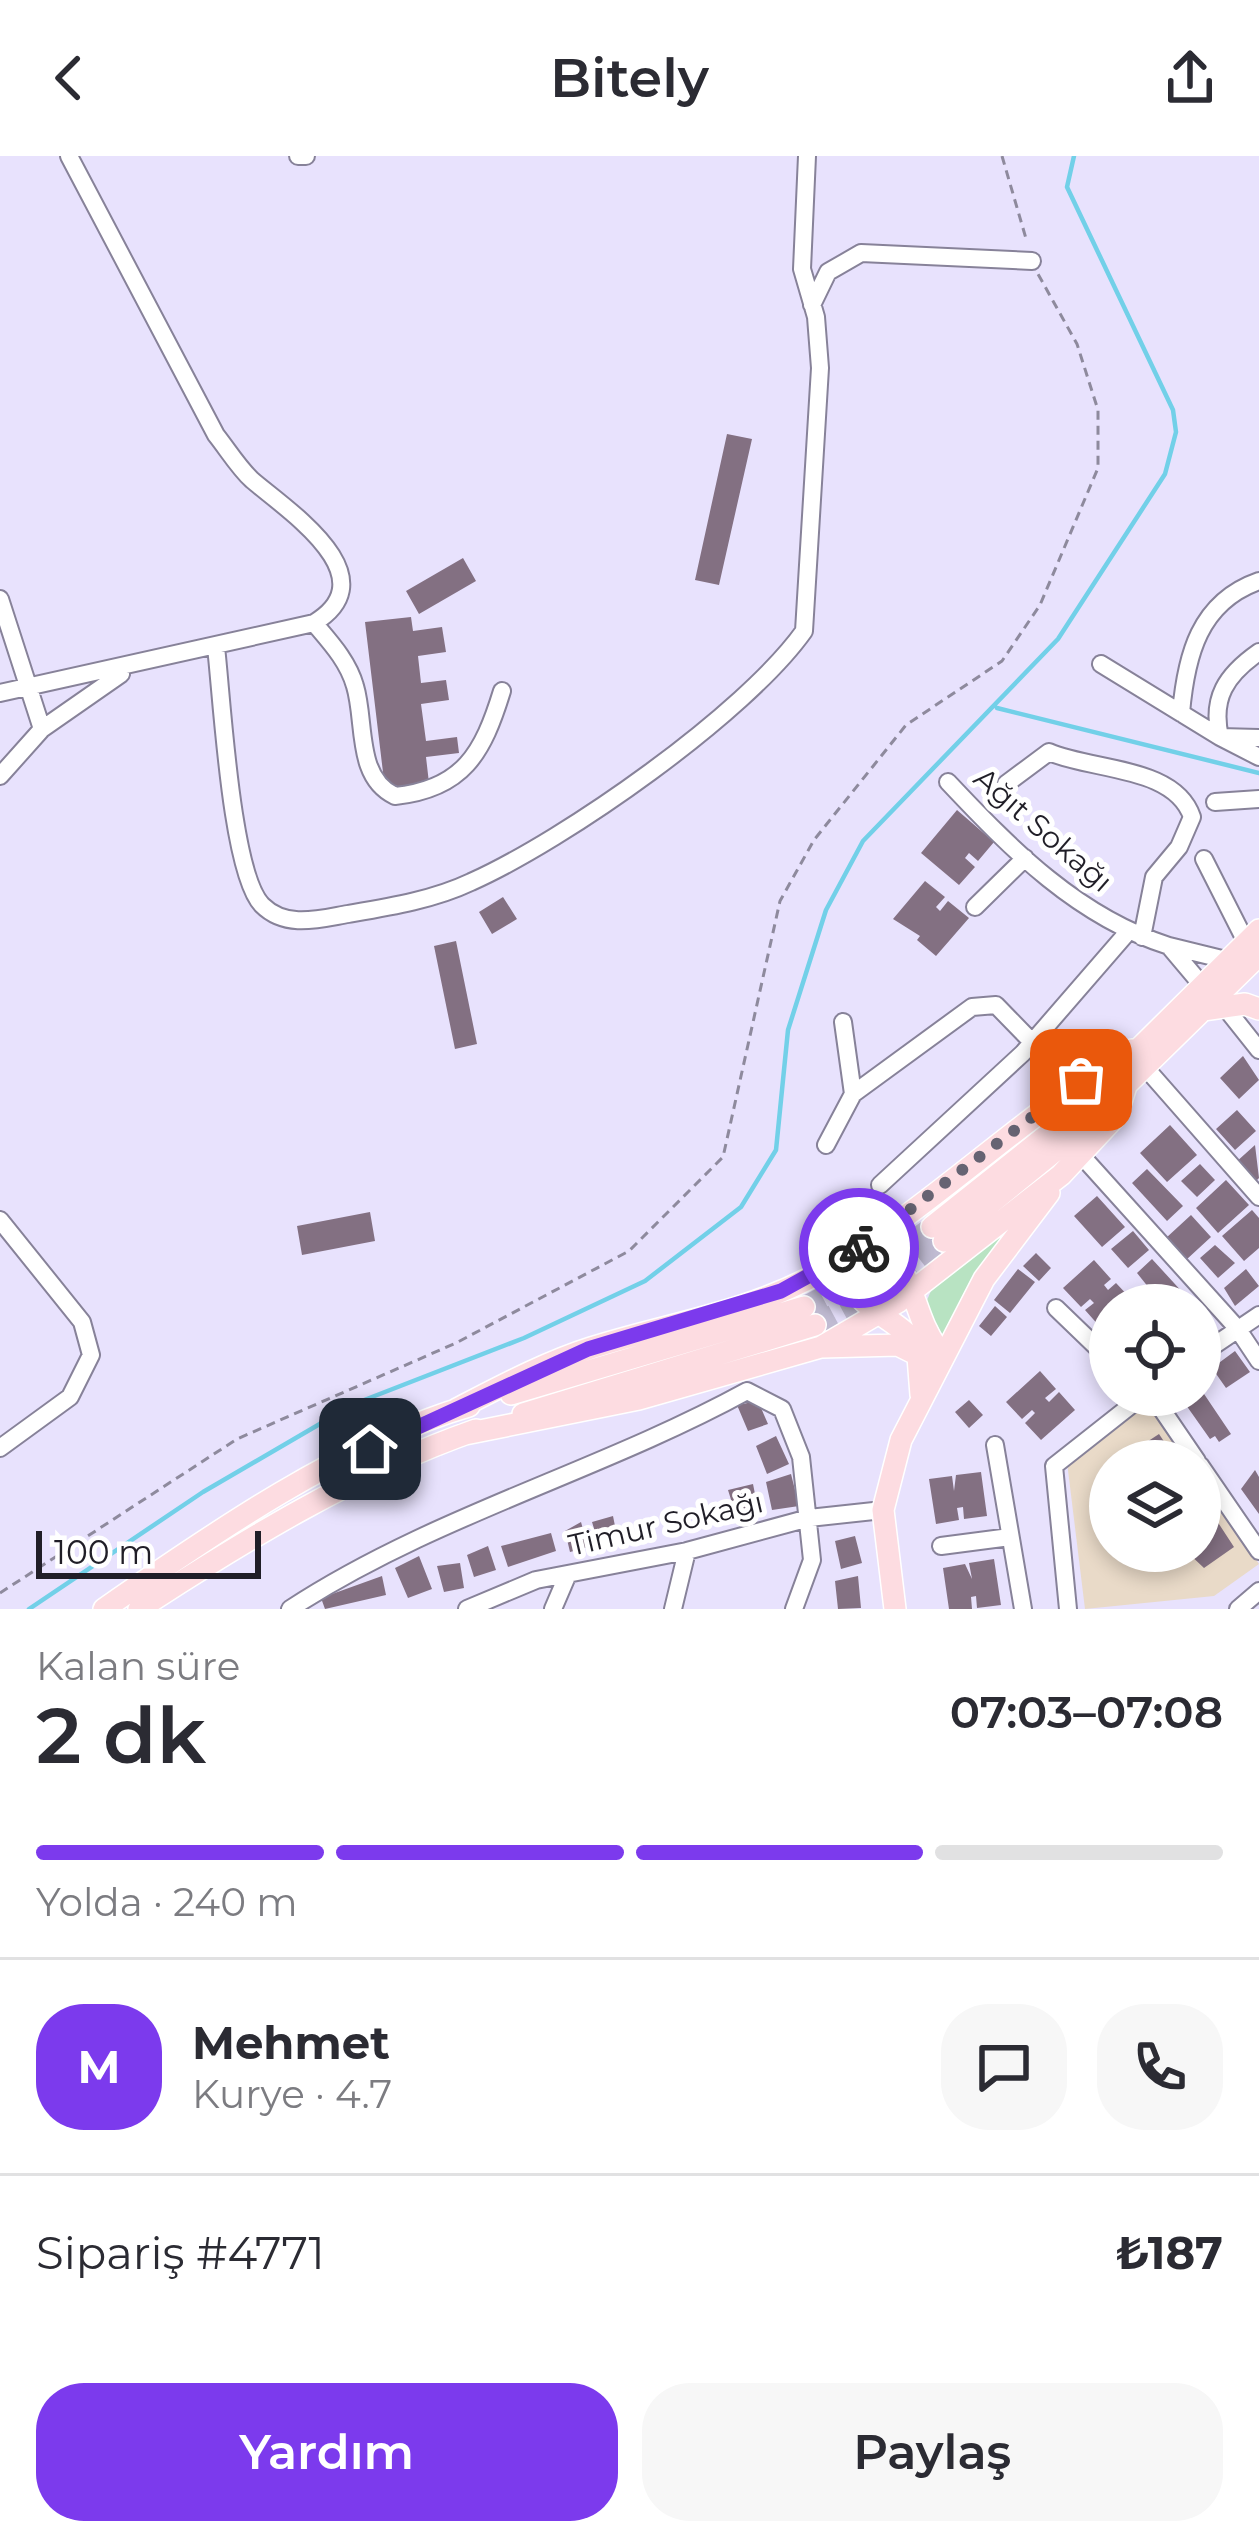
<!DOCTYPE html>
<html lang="tr">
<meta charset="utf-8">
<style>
:root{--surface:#fff;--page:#f7f7f7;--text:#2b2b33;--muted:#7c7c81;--line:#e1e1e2;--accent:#7c3aed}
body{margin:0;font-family:Montserrat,sans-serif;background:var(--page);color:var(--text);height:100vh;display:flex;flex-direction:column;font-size:45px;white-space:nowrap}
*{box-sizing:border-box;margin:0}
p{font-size:39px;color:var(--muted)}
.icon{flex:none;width:66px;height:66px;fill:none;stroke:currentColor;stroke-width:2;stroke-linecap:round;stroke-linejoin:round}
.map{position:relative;height:1453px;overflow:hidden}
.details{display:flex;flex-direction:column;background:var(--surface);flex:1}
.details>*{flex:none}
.controls{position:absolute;left:1089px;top:1128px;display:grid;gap:24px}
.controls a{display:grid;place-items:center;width:132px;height:132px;border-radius:50%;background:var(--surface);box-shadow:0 6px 18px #0003;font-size:60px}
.scale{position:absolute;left:36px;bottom:30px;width:225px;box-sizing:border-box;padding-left:12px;border:6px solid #201e27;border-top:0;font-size:33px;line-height:42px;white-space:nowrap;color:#201e27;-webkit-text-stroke:9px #fff;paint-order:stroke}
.pin{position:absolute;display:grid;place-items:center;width:102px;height:102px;color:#fff;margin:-51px;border-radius:24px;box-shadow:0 6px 18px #0006}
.courier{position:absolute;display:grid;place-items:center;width:120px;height:120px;margin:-60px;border:9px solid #7c3aed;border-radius:50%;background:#fff;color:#222;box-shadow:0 3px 15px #0007}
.headline em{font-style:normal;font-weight:600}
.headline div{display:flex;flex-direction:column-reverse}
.headline{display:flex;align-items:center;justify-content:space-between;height:204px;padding:0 36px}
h1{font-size:78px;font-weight:600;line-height:90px}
.bar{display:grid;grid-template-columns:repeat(4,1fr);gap:18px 12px;align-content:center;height:144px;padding:0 36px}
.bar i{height:15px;border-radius:9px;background:var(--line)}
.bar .active{background:var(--accent)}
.bar p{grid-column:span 4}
.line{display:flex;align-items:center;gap:30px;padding:0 36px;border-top:3px solid var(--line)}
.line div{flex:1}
.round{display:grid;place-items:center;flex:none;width:126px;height:126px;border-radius:48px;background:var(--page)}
.cta{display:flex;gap:24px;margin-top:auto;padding:24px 36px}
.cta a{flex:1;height:138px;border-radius:48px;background:var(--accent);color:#fff;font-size:48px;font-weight:600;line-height:138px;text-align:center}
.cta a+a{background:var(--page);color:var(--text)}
header{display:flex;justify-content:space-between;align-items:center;height:156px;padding:0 36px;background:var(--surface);font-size:54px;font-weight:600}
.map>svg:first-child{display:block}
</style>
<header><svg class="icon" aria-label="back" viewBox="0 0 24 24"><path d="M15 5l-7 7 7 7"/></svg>Bitely<svg class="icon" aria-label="share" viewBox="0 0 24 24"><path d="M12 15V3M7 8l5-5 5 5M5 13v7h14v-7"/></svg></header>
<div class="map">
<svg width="1259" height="1453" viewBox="0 0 1259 1453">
<rect width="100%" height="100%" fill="#e8e2fd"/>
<path fill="#e9dac8" d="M 1148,1246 L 1190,1305 L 1110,1305 L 1110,1395 L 1200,1395 L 1200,1320 L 1259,1408 L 1214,1440 L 1085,1453 L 1067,1306 Z"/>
<path fill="#b8e3c2" d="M 1014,1070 L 944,1181 L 925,1149 L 933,1130 Z"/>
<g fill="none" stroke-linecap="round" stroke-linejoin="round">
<path stroke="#72d0e8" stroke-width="4.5" d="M 997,552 L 1259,617
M 29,1453 L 203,1336 L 354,1248 L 524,1182 L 645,1125 L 741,1051 L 776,994 L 788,874 L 826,754 L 863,685 L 1058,483 L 1165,318 L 1176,276 L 1173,254 L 1067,31 L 1074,0"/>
</g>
<path fill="#837082" d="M 727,278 L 752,283 L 719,429 L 695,424 Z
M 463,402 L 476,425 L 419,458 L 406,435 Z
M 411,461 L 413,475 L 442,471 L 446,496 L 418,500 L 421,527 L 446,524 L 449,544 L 421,548 L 426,585 L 457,581 L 459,597 L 426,601 L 429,627 L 385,633 L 365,466 Z
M 957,654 L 994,686 L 978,705 L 969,697 L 965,702 L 975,711 L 959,729 L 921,697 Z
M 925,725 L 945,741 L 936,751 L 940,755 L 948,745 L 969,762 L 936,800 L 917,784 L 920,780 L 893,763 Z
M 503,741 L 517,763 L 492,778 L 479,756 Z
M 456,785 L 477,888 L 455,893 L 434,790 Z
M 1243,900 L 1259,924 L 1239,943 L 1220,922 Z
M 1237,954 L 1256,975 L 1235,994 L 1216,973 Z
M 1170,969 L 1197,999 L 1167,1026 L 1140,997 Z
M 1255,989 L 1259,1022 L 1254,1027 L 1235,1007 Z
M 1200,1008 L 1215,1024 L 1197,1041 L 1181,1025 Z
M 1147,1013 L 1183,1050 L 1167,1065 L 1132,1027 Z
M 1226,1024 L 1249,1049 L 1218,1077 L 1196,1052 Z
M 1097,1040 L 1125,1071 L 1102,1091 L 1074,1060 Z
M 1252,1054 L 1259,1062 L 1259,1092 L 1244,1105 L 1222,1080 Z
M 370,1056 L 375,1085 L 302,1099 L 297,1070 Z
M 1191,1059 L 1211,1081 L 1186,1104 L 1166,1082 Z
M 1133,1075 L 1149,1094 L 1128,1112 L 1111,1093 Z
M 1215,1089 L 1235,1107 L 1218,1122 L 1200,1102 Z
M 1036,1097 L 1051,1112 L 1039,1125 L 1023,1110 Z
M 1152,1103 L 1185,1139 L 1175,1149 L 1157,1142 L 1137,1117 Z
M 1094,1104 L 1111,1123 L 1104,1129 L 1108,1134 L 1116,1127 L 1132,1144 L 1110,1149 L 1110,1164 L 1101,1172 L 1085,1154 L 1094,1147 L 1090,1143 L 1081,1151 L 1063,1132 Z
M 1018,1113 L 1035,1126 L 1010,1157 L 994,1144 Z
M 1246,1113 L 1259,1130 L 1235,1150 L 1224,1132 Z
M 995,1150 L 1007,1161 L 991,1180 L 979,1170 Z
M 1235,1195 L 1250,1216 L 1226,1232 L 1212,1212 Z
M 1040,1215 L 1056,1233 L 1045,1242 L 1049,1246 L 1059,1236 L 1075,1254 L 1041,1284 L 1025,1267 L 1035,1257 L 1032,1254 L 1022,1263 L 1006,1246 Z
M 1200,1232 L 1231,1278 L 1219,1286 L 1215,1280 L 1210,1283 L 1186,1249 L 1192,1245 L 1188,1239 L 1200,1239 Z
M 969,1244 L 983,1259 L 969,1272 L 955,1256 Z
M 758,1245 L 768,1268 L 748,1275 L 737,1249 Z
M 1159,1278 L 1177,1305 L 1127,1305 L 1124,1301 Z
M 776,1280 L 789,1308 L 767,1318 L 756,1290 Z
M 1255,1314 L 1259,1321 L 1259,1358 L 1241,1333 Z
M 981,1316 L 987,1360 L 964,1363 L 963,1351 L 957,1352 L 959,1364 L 936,1368 L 929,1323 L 952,1320 L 954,1335 L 956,1319 Z
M 791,1318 L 799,1350 L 772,1354 L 766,1326 Z
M 753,1328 L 759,1358 L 737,1363 L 728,1334 Z
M 1200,1339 L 1234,1391 L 1204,1412 L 1186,1395 L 1200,1395 Z
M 613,1360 L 618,1385 L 599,1389 L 592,1366 Z
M 581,1366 L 588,1391 L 570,1396 L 565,1375 Z
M 551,1377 L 556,1395 L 508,1411 L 501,1390 Z
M 855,1380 L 862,1407 L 841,1413 L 835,1385 Z
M 488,1390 L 496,1414 L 474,1421 L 467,1399 Z
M 419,1400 L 432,1433 L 408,1442 L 395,1412 Z
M 994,1403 L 1001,1449 L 977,1452 L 976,1440 L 971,1441 L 972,1453 L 949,1453 L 943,1412 L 965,1408 L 972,1423 L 969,1407 Z
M 460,1407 L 464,1432 L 444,1436 L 437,1410 Z
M 382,1420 L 386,1439 L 325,1453 L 321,1442 Z
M 858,1420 L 861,1452 L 838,1453 L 835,1425 Z"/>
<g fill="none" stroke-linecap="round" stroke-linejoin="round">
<path stroke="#c0bbd2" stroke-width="21" stroke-dasharray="21 10" stroke-linecap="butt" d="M 804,1151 L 869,1117 L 932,1071
M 815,1169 L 880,1134 L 944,1085"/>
<g stroke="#878299" stroke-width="20">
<path id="minor" d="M 298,0 L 306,0
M 812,149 L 828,116 L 861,97 L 1032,105
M 0,443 L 42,573
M 314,467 C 330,486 348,505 355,530 C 366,566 355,621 395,640 C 463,633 483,597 502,535
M 216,491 C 222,542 231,717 262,749 C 286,773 319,763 348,758 C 389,751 433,744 471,726 C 565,684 745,558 804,475 L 820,212 L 816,161 L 802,113 L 807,0
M 1259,496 C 1226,519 1211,542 1220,581 L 1259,601
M 1101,508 L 1220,581 L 1259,582
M 0,537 L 314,467 C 390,421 287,354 252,324 C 238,311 228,294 216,279 L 69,0
M 1181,557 C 1186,500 1199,446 1259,425
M 0,620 L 42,573 L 121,518
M 948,626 C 1012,694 1078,761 1169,790
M 1006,628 L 1049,596 C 1093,615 1175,610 1192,661 L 1179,691 L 1154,721 L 1142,781
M 1215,646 L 1259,643
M 1204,703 L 1246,786
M 975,751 L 1025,702
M 1201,828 L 1169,790 L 1226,804
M 1224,850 L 1259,894
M 1144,910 L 1259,1041
M 853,938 L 972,851 L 996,849 L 1032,886
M 826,989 L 853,938 L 843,866
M 1081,999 L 1237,1172 L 1259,1205
M 880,1029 L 1023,897 L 1127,777
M 0,1064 L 82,1166 L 91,1199 L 70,1241 L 0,1292
M 1056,1152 L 1110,1204
M 1200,1199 L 1259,1159
M 1152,1239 L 1197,1305
M 995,1289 L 1023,1453
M 1200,1309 L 1259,1395
M 941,1390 L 1010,1381
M 290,1453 C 432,1360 599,1316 747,1235 L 782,1253 L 801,1301 L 812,1404 L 794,1453
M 467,1453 L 536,1424 L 687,1395 L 809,1362 L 883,1354
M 553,1453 L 568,1418
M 673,1453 L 687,1395
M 1068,1453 L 1054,1310 L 1144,1239
M 1238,1453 L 1259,1435"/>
</g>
<g stroke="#fff" stroke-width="24">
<path id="major" d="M 1203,854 L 1245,848 L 1259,853
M 932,1071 L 1070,961 L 1259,774
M 944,1085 L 1077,977 L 1259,799
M 867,1086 C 917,1106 909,1153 937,1192
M 850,1098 C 838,1149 891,1156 917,1188 L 921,1239
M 822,1191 L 898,1189 L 922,1201
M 511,1238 L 804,1151
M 457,1253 C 500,1231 544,1207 591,1192 C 666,1168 747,1157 817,1118 C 930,1055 1021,959 1132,894
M 523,1258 L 815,1169
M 465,1278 L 639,1243 L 821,1191 L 898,1146 L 1061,1019 L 1117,959 L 1126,930
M 104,1453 C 209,1380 347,1285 469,1250
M 139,1453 C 245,1384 356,1316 476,1274
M 895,1453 L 883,1354 L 901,1284 L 984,1123 L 1049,1037"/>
</g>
<path stroke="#8e8a9d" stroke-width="3" stroke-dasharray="9 6" stroke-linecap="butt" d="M 1002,0 L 1027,86
M 0,1437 L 237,1283 L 456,1187 L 629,1095 L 723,1001 L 780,745 L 814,684 L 906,569 L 1002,505 L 1040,449 L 1098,312 L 1098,254 L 1077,188 L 1038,118"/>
<use href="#minor" stroke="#fff" stroke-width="16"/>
<use href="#major" stroke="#fddce1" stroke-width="21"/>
</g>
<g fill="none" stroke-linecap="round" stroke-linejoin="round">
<path stroke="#666372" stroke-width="12" stroke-dasharray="0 21.6" d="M 859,1092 L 1081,924"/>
<path stroke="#7c3aed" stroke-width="15" d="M 370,1293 L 588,1193 L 781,1135 L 859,1092"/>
</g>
<g text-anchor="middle" stroke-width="10" stroke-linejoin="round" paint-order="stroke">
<g font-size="30" fill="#201e27" stroke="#fff">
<text transform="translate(1043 674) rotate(41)" y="10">Ağıt Sokağı</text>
<text transform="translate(666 1368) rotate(-13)" y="10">Timur Sokağı</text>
</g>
</g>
</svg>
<div class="controls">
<a><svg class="icon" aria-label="locate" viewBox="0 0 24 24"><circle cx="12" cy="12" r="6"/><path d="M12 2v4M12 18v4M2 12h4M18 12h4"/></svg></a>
<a><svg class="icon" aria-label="layers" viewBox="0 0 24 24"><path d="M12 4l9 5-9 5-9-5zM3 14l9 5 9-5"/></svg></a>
</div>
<div class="scale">100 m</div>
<div class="pin" style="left:1081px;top:924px;background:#ea580c"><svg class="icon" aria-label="bag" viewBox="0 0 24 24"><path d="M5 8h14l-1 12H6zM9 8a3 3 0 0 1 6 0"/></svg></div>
<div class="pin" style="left:370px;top:1293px;background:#1f2937"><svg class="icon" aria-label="home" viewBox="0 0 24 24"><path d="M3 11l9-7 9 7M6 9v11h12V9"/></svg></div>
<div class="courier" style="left:859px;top:1092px"><svg class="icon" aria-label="bike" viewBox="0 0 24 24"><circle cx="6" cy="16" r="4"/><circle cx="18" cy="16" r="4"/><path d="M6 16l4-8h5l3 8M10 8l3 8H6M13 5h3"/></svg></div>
</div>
<section class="details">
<div class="headline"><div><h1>2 dk</h1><p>Kalan süre</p></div><em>07:03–07:08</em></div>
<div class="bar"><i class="active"></i><i class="active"></i><i class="active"></i><i></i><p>Yolda · 240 m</p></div>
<div class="line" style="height:216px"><b class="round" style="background:var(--accent);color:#fff">M</b><div><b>Mehmet</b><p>Kurye · 4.7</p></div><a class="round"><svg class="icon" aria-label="chat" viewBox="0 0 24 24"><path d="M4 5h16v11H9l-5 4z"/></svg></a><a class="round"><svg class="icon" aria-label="phone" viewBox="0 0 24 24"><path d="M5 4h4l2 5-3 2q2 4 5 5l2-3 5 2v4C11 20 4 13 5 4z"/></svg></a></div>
<div class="line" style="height:156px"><div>Sipariş #4771</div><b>₺187</b></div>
<div class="cta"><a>Yardım</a><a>Paylaş</a></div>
</section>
